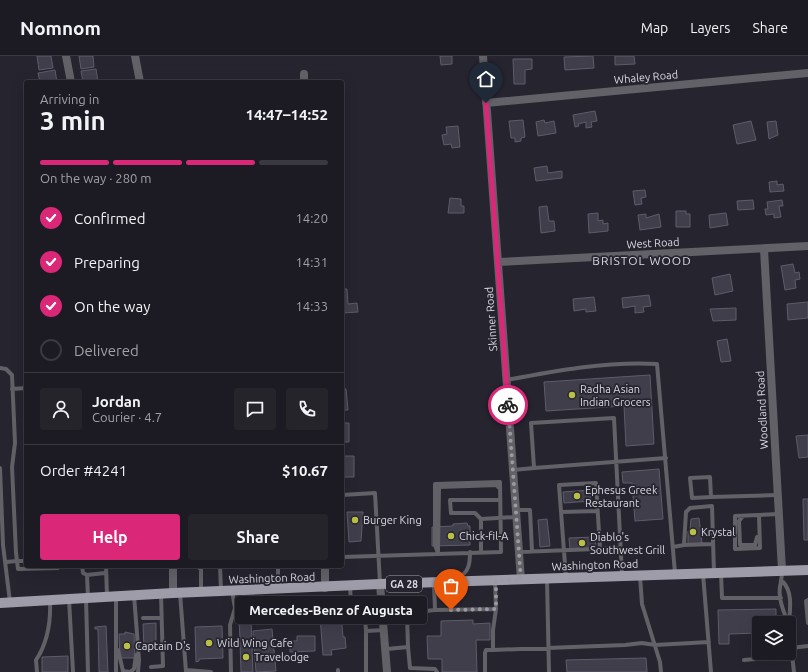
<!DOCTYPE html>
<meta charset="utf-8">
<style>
:root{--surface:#1c1b23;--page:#25242b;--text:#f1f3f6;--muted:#a0a1a6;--line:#3a3941;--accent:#db2777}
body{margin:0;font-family:Ubuntu,sans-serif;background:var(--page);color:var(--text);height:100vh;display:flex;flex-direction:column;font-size:15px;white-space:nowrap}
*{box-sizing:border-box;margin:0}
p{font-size:13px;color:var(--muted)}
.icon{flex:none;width:22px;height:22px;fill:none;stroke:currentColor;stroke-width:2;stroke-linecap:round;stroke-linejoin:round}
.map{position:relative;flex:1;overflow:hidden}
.sheet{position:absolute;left:24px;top:24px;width:320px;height:488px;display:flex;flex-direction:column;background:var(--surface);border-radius:4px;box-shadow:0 4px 16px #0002,0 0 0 1px var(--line)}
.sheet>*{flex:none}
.tools{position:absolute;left:752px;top:560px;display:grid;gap:8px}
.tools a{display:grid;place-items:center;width:44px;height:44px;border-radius:4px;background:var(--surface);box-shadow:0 4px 16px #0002,0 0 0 1px var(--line);font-size:20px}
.pin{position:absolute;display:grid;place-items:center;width:34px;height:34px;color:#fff;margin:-41px -17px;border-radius:50% 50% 50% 0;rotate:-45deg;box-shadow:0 0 4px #0007}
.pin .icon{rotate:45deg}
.courier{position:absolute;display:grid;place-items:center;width:40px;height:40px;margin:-20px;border:3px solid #db2777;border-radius:50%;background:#fff;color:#222;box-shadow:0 1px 5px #0007}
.bubble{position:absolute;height:28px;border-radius:4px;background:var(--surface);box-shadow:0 4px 16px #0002,0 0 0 1px var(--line);font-size:13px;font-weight:700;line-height:28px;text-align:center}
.head em{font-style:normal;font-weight:700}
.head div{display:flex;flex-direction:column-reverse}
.head{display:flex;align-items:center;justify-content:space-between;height:68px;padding:0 16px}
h1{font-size:26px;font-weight:700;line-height:30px}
.bar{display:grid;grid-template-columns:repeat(4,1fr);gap:6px 4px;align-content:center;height:48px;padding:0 16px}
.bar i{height:5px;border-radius:3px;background:var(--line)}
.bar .current{background:var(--accent)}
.bar p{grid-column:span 4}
.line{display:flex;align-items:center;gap:10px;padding:0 16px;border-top:1px solid var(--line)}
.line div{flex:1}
.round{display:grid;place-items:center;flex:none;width:42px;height:42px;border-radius:4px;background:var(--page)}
ol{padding:0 16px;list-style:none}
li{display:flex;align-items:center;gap:12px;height:44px}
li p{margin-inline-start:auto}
li .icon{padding:4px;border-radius:50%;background:var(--accent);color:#fff;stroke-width:4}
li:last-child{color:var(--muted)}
li i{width:22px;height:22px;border:2px solid var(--line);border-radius:50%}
.action{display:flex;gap:8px;margin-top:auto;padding:8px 16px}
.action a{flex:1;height:46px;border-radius:4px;background:var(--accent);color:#fff;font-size:16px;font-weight:700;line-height:46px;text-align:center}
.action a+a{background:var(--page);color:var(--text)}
header{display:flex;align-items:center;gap:24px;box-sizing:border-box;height:56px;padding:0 20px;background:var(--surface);border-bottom:1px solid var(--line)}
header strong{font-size:19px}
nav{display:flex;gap:22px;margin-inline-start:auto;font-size:14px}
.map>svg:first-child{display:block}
</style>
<header>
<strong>Nomnom</strong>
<nav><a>Map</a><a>Layers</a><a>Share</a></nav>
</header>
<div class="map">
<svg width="808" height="616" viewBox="0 0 808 616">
<rect width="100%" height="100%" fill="#26242f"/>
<path fill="#403e4b" stroke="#5e5c69" d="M 37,0 L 51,0 L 53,12 L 39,14 Z
M 79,0 L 93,0 L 94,11 L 81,13 Z
M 440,0 L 452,0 L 452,8 L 441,9 Z
M 593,0 L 594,12 L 565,14 L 564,1 Z
M 615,0 L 634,0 L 635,8 L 615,9 Z
M 513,3 L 532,3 L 532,13 L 525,14 L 525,28 L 514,28 Z
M 96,13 L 98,26 L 83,26 L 81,15 Z
M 55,14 L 57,26 L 40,26 L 38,17 Z
M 282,24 L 282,26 L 261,26 L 261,25 Z
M 595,55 L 597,65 L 591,66 L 592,71 L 586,72 L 586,66 L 578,68 L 579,70 L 575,71 L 573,59 Z
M 523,64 L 525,81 L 521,82 L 521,85 L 515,86 L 515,82 L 511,82 L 509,65 Z
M 544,64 L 545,67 L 554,65 L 556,77 L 538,80 L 536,66 Z
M 751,65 L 756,84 L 737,88 L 733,69 Z
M 776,65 L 778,79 L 769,83 L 767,66 Z
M 458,70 L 460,91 L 452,92 L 451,88 L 444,89 L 442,79 L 447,78 L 446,71 Z
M 547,110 L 548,117 L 562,115 L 562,122 L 536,125 L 534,112 Z
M 777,125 L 777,129 L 783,128 L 784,135 L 770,136 L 769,126 Z
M 645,134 L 646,141 L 641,142 L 642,148 L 635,149 L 633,135 Z
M 450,142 L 461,143 L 461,150 L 464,150 L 464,157 L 448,157 Z
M 753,144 L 754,153 L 738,154 L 737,145 Z
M 782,144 L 783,150 L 779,150 L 781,161 L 774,162 L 774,158 L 766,159 L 765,153 L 768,153 L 767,146 Z
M 547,150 L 549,165 L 554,165 L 555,175 L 541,177 L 539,151 Z
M 676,155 L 686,155 L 686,158 L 690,158 L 690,171 L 676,171 Z
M 598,157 L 598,165 L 603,164 L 603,168 L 608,167 L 608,175 L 589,177 L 588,158 Z
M 726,157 L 728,169 L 710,172 L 709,159 Z
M 646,158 L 646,162 L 659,158 L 661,171 L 640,174 L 638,159 Z
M 793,208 L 795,217 L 799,216 L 800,223 L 795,224 L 796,232 L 785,234 L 781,210 Z
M 730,218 L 733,235 L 715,239 L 712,222 Z
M 342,233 L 347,233 L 348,248 L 357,247 L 358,256 L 342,257 Z
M 649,239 L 651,250 L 643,251 L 644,256 L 635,257 L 635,250 L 623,252 L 622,242 Z
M 594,241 L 596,255 L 586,256 L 586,253 L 574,255 L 573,243 Z
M 808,246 L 808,262 L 788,264 L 787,248 Z
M 736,252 L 736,264 L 713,265 L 710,253 Z
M 727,283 L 731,305 L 721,306 L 717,285 Z
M 650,319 L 654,388 L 626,390 L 624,350 L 546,355 L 544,326 Z
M 342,333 L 346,333 L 348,354 L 342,354 Z
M 24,340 L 26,340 L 26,388 L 25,388 Z
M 342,367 L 349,367 L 349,386 L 342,386 Z
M 808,379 L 808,401 L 799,402 L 796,380 Z
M 344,400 L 354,400 L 354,421 L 344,421 Z
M 24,406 L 26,406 L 26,478 Z
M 659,413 L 663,463 L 635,465 L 632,427 L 623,427 L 622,416 Z
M 590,434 L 591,445 L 564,447 L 563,436 Z
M 803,443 L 808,443 L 808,484 L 804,484 Z
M 347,456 L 363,456 L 361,485 L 349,486 Z
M 699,462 L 702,487 L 688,488 L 688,475 L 690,475 L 691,463 Z
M 547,463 L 550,490 L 540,491 L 538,464 Z
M 467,467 L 468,470 L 470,470 L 470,489 L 432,490 L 432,471 L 453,470 L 453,468 Z
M 595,481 L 596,492 L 570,493 L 569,482 Z
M 776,553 L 776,567 L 759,567 L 759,577 L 729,578 L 729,588 L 719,588 L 718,554 Z
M 341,559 L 343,581 L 345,581 L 346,592 L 331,594 L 332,599 L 323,599 L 320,561 Z
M 251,562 L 253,616 L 241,616 L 240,586 L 237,586 L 237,584 L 240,584 L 239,563 Z
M 473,564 L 473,568 L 490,567 L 490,584 L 476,584 L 477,616 L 442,616 L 442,603 L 428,603 L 427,580 L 441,580 L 441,565 Z
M 156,567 L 156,592 L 144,593 L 143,568 Z
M 106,570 L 108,616 L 99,616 L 98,573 L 95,573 L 95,571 Z
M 222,570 L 223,602 L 199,603 L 199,605 L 196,606 L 195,571 Z
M 272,573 L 276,615 L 256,616 L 253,575 Z
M 125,576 L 134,578 L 135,602 L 120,602 L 119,578 L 125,578 Z
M 297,580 L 315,580 L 315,595 L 290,596 L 290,585 L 297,585 Z
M 68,600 L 68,616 L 42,616 L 42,601 Z
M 646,602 L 647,616 L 567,616 L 566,604 Z"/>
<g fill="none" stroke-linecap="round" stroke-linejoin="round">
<path stroke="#626167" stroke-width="4" d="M 0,312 L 6,313 L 12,319 L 15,387 L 12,411 L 16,497 L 17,505 L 26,505
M 507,324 C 554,315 608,305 657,308 L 675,517
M 12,333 L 26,332
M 0,412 L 3,489 L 10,546
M 534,412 L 666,402
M 513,414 L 534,412 L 531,367 L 614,362 L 622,519
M 342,439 L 375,437 L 380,527
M 711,441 L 710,421 L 690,422 L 692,442 L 711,441 L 777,439
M 500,444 L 450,444 L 451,457 L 475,457 L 481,463 L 516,461
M 516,454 L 530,454 L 532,495
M 561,456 L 597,455
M 759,459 L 760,492 L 735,493 L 735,460 L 779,458
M 743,460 L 739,465 L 740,489 L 755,489 L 757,481
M 481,463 L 481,496
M 342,484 L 343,501
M 684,489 L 713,488
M 673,491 L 684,489 L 686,456 L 690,452 L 712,450 L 714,517
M 438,495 L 439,431 L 498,429 L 498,431
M 519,496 L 621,492
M 342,501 L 501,496 L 500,426 L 435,428 L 435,489 L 438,497
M 6,506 L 17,505 L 18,513 L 58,512 L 58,510
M 82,510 L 83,517 L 87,519 L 88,542
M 106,510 L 107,540
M 196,510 L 201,513 L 201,536
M 220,510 L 221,535
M 782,515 C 782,521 781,525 780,531 C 778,543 784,556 788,567
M 721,517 L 722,542 L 781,542
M 703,518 L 711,616
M 87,519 L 105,517
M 640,520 L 642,548 L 660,606 L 661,616
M 457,522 C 469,517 470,508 470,496
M 566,522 L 559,429 L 596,427 L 600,493
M 547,524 L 549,616
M 783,526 C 793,536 790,554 789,567
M 434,527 L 435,554 L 496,553 L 495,526
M 350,530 L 351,547 C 366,551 365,562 366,575
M 278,533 L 278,511 L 301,510
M 180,537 L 186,616
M 134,539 L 139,604 L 138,616
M 86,542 L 88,616
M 69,543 L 73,616
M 808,544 L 806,545 L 808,567
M 143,562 L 161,562
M 789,573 L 794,616
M 408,591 L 410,612 L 435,613 L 437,616
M 791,592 L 808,590
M 387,593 L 408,591 L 407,559 L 408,557 L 435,554
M 118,594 L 123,615 L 130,616 L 134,613 L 136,599
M 493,594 L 625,589 L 642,587 L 655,589 L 709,586
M 744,604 L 792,600
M 151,611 L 163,610 L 161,538
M 186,614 L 211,616
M 338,614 L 338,616
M 37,616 L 36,604 C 48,586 51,566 50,544
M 116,616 L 116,540
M 231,616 L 230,569 L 235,552 L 232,535
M 366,616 L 366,575 L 384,574
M 485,616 L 485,597 L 486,594 L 493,594 L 493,574 L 496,553"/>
<path stroke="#626167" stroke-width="8" d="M 66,0 L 71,26
M 135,0 L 140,26
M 483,0 L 521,524
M 304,18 L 304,26
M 486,47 L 808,17
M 764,193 L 782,514
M 498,206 L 808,190
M 173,510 L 173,537
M 325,510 L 325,532
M 380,528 L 387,616"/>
<path stroke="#9d9ca8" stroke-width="10" d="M 0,547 L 173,537 L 380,528 L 808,514"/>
</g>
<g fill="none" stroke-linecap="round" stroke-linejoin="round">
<path stroke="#9b9aa3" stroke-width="4" stroke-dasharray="0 7.2" d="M 451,554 L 496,553 L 496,525 L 521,524 L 508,349"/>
<path stroke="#db2777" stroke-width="5" d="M 486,47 L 508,349"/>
</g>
<g fill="#bac045" stroke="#26242f" stroke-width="1.5">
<circle cx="572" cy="339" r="4"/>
<circle cx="577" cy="440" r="4"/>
<circle cx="355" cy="464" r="4"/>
<circle cx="693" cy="476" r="4"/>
<circle cx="451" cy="480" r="4"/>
<circle cx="582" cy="487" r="4"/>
<circle cx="209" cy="587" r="4"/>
<circle cx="127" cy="590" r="4"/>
<circle cx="246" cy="601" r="4"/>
</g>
<g text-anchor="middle" stroke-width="3.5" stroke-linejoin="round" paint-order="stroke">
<rect fill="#26242f" stroke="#a4a3ac" stroke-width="1" x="386" y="520" width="36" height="16" rx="3"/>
<g font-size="10" font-weight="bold" fill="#dad9e1">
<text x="404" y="532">GA 28</text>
</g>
<g font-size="11" fill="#dad9e1" stroke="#26242f">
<text transform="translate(646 21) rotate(-5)" y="4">Whaley Road</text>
<text transform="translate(653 187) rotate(-3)" y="4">West Road</text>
<text transform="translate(491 263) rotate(-94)" y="4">Skinner Road</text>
<text transform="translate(762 354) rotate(-93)" y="4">Woodland Road</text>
<text transform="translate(595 509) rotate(-2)" y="4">Washington Road</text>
<text transform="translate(272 522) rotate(-2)" y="4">Washington Road</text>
</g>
<g font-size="11" fill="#dad9e1" stroke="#26242f" text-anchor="start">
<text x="580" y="337">Radha Asian<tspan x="580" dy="13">Indian Grocers</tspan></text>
<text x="585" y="438">Ephesus Greek<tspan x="585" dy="13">Restaurant</tspan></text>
<text x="363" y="468">Burger King</text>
<text x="701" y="480">Krystal</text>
<text x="459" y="484">Chick-fil-A</text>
<text x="590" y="485">Diablo's<tspan x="590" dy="13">Southwest Grill</tspan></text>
<text x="217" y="591">Wild Wing Cafe</text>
<text x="135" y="594">Captain D's</text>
<text x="254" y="605">Travelodge</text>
</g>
<g font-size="12" letter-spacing="1" fill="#dad9e1" stroke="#26242f">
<text x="642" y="209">BRISTOL WOOD</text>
</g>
</g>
</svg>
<div class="tools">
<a><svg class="icon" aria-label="layers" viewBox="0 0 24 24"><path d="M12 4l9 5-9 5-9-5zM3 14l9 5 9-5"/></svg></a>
</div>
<div class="pin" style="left:451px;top:554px;background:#ea580c"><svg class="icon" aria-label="bag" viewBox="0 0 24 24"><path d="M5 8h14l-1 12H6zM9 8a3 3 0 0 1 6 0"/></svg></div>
<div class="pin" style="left:486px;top:47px;background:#1f2937"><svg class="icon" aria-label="home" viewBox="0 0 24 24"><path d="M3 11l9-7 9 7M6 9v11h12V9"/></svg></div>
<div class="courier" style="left:508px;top:349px"><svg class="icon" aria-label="bike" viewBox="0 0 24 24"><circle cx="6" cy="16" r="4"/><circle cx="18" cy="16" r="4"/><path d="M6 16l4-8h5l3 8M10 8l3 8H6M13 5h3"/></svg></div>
<div class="bubble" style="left:235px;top:540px;width:192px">Mercedes-Benz of Augusta</div>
<section class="sheet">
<div class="head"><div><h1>3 min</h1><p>Arriving in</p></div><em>14:47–14:52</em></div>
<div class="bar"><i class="current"></i><i class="current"></i><i class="current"></i><i></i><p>On the way · 280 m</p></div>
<ol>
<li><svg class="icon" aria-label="check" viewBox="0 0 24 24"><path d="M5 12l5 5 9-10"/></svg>Confirmed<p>14:20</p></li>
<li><svg class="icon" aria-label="check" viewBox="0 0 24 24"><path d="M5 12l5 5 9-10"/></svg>Preparing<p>14:31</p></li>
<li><svg class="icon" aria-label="check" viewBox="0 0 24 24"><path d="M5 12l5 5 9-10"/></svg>On the way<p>14:33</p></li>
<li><i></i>Delivered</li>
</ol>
<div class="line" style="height:72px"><a class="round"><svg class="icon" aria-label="person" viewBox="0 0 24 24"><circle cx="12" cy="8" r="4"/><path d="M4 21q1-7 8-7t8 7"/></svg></a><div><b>Jordan</b><p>Courier · 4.7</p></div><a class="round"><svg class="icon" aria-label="chat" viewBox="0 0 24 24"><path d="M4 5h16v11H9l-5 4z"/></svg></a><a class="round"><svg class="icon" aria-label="phone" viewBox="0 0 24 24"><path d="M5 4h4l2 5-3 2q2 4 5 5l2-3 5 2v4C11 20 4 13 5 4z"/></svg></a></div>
<div class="line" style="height:52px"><div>Order #4241</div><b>$10.67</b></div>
<div class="action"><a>Help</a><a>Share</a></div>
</section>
</div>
